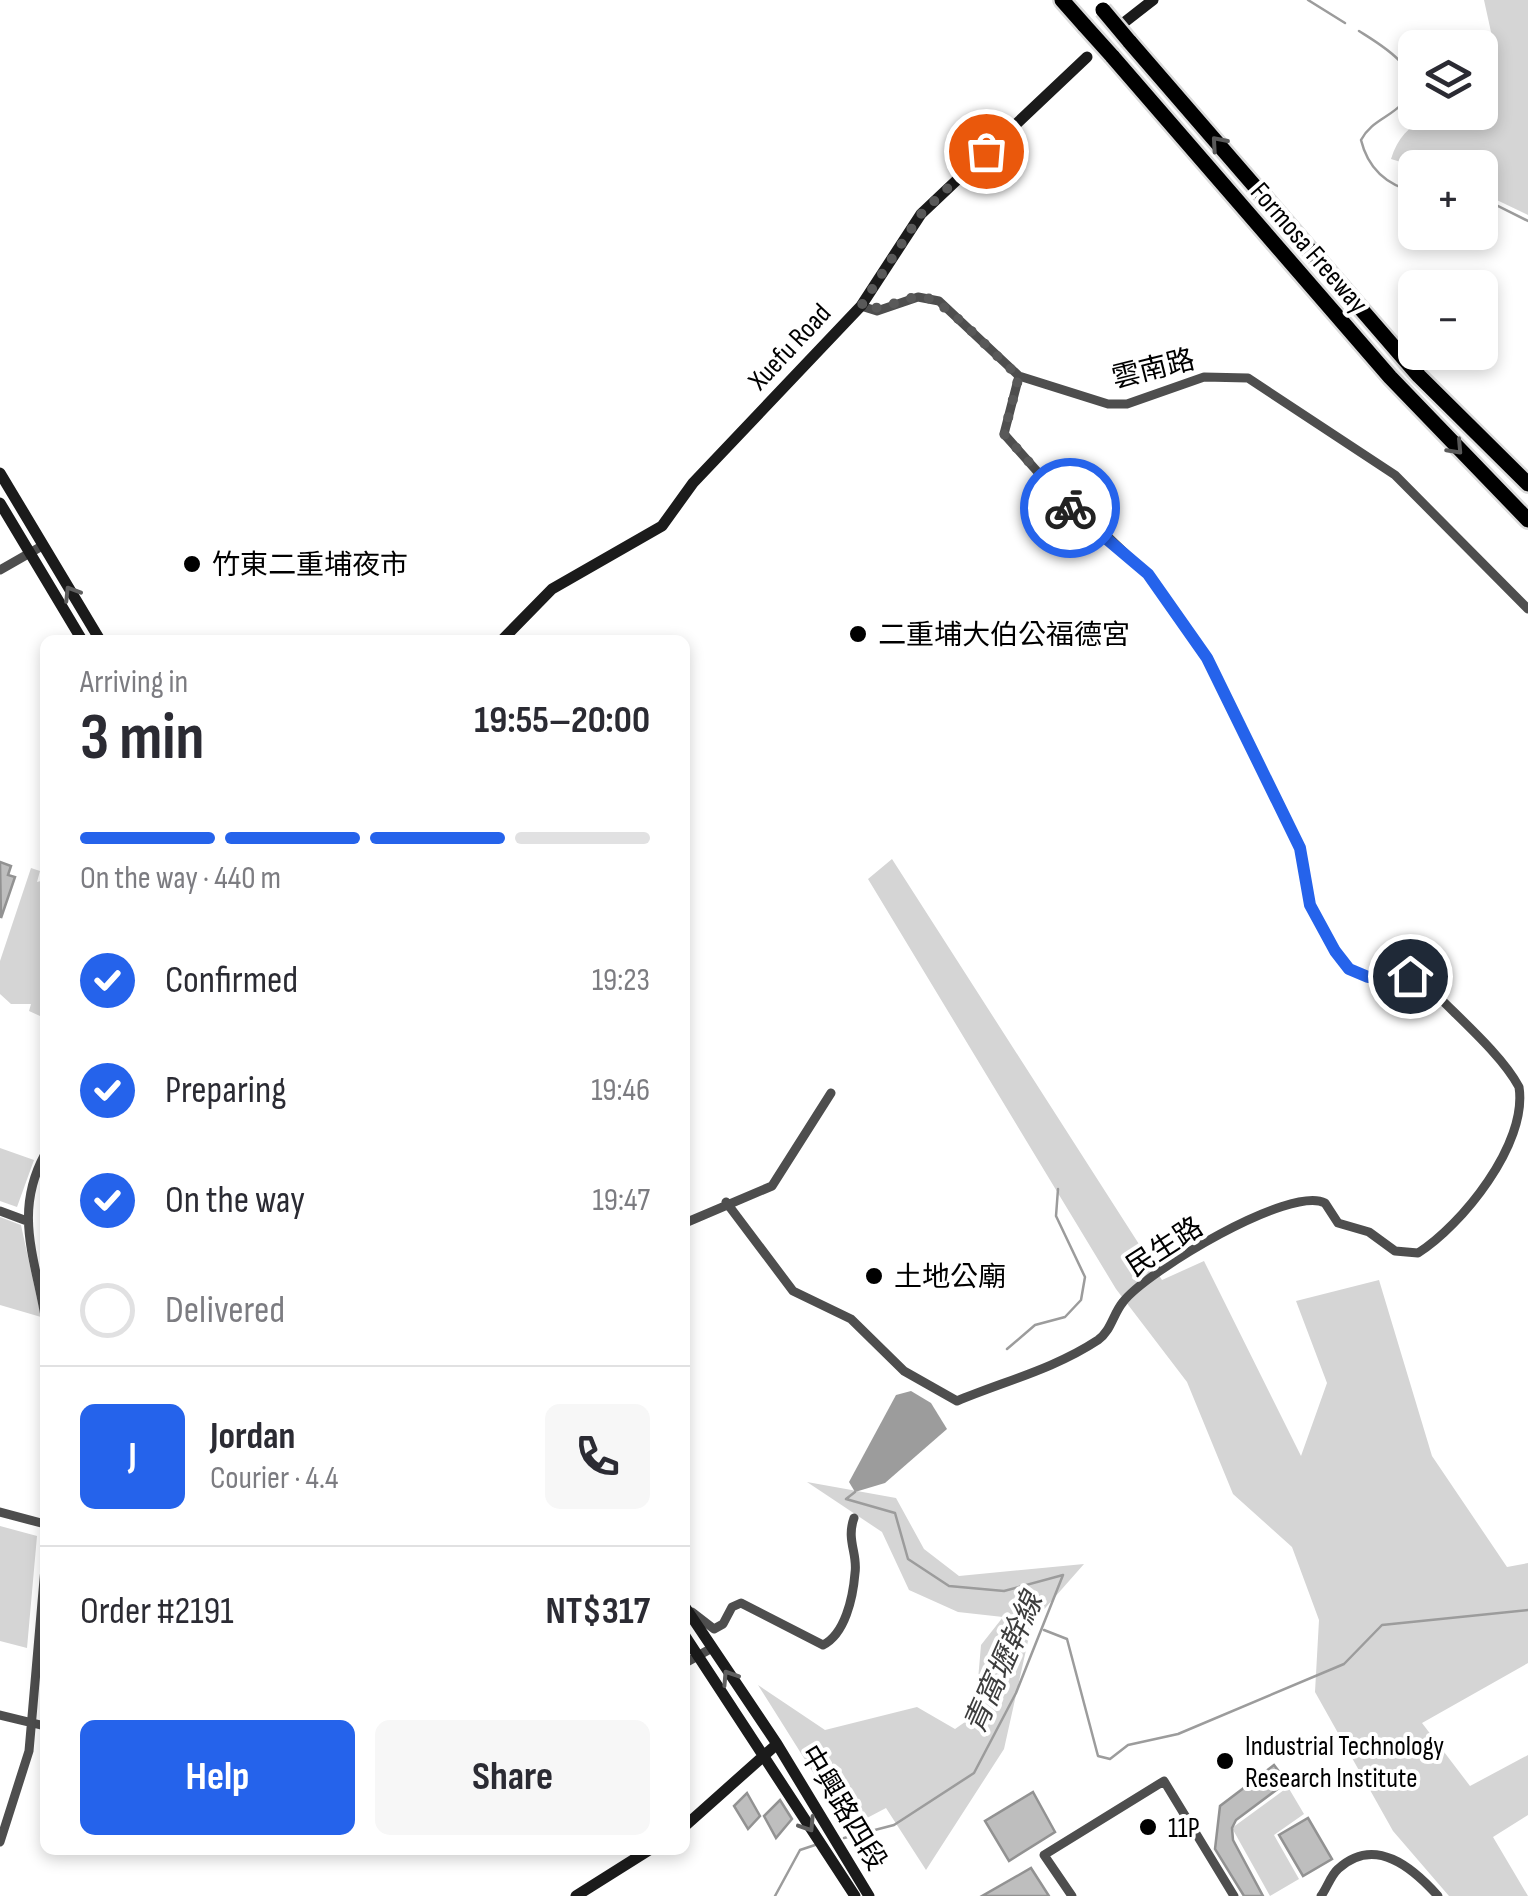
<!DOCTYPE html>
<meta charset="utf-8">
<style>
:root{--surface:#fff;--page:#f7f7f7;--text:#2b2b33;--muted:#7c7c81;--line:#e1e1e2;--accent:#2563eb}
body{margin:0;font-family:"Sofia Sans Condensed","Noto Sans TC",sans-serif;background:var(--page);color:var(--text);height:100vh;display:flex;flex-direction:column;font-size:38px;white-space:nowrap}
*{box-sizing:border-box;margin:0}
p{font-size:32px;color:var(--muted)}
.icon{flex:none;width:55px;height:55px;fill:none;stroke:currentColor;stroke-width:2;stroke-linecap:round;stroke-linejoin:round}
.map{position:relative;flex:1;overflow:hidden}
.details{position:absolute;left:40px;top:635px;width:650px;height:1220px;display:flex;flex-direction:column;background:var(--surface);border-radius:15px;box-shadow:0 5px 15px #0003}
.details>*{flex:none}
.tools{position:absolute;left:1398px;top:30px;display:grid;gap:20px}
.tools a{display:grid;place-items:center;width:100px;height:100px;border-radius:15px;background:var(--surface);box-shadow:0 5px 15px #0003;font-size:50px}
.pin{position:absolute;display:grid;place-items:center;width:85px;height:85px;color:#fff;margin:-42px;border:5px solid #fff;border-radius:50%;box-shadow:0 2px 10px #0007}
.courier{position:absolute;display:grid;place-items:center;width:100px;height:100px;margin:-50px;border:8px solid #2563eb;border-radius:50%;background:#fff;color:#222;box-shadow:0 2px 12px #0007}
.headline em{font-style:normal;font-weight:700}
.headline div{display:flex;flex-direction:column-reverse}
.headline{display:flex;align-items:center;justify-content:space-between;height:170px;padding:0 40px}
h1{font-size:65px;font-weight:700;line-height:75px}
.bar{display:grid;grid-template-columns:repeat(4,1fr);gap:15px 10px;align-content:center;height:120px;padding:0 40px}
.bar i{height:12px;border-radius:8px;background:var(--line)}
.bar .on{background:var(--accent)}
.bar p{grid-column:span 4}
.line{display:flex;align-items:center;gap:25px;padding:0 40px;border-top:2px solid var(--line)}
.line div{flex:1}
.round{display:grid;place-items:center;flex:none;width:105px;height:105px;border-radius:15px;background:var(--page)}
ol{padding:0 40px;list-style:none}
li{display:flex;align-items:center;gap:30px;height:110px}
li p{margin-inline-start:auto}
li .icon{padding:10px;border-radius:50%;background:var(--accent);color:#fff;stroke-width:4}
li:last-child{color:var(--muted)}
li i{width:55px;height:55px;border:5px solid var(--line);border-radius:50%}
.action{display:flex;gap:20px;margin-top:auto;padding:20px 40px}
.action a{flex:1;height:115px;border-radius:15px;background:var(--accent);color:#fff;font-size:40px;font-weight:700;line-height:115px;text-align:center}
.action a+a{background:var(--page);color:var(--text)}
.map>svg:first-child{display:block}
</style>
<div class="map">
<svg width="1528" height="1896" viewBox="0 0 1528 1896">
<rect width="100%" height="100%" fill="#fff"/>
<path fill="#d5d5d5" d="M 1484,0 L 1528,0 L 1528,215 L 1480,192 L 1480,168 L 1417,167 L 1391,159 C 1404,116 1440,112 1480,112 L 1480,56 L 1491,32 Z
M 892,859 L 1162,1280 L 1204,1261 L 1301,1456 L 1327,1383 L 1296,1301 L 1379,1280 L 1432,1456 L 1507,1567 L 1528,1563 L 1528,1663 L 1422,1723 L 1470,1786 L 1528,1755 L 1528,1815 L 1493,1837 L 1528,1896 L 1449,1896 L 1393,1831 L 1315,1692 L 1319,1620 L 1292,1547 L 1233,1494 L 1187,1382 L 1116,1289 L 868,879 Z
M 31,868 L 40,871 L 37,882 L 45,880 L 45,1001 L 40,1016 L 29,1011 L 31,1004 L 11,1004 L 0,994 L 0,961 Z
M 0,1148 L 34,1160 L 17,1207 L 0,1201 Z
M 0,1217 L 21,1225 L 41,1317 L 0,1305 Z
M 807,1482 L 896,1498 L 924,1549 L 959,1576 L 1084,1564 L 1032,1623 L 1004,1749 L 926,1870 L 886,1808 L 848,1828 L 758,1685 L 825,1730 L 917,1707 L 955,1729 L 975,1715 L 981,1645 L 1003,1617 L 958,1612 L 909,1590 L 882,1532 Z
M 0,1526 L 37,1536 L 27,1648 L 0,1641 Z
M 1288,1787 L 1304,1814 L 1274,1835 L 1299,1879 L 1270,1896 L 1232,1828 Z"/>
<path fill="#9c9c9c" d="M 911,1391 L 931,1403 L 947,1429 L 885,1483 L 855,1492 L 849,1482 L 896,1395 Z"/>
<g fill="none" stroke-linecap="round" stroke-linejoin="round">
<path stroke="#9c9c9c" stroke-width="2.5" d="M 1308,0 L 1345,23
M 1359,31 C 1381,45 1430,72 1403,103 C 1389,118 1371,121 1361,140 C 1368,169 1386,185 1415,192
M 1480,197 L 1528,221
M 1007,1349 L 1035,1325 L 1065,1317 L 1081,1300 L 1085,1277 L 1056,1216 L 1058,1189
M 1044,1630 L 1067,1639 L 1098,1756 L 1110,1759 L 1128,1745 L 1178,1734 L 1344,1664 L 1382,1625 L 1528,1610
M 844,1838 L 894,1825 L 974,1773 L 1016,1693 L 1063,1575 L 1004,1591 L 949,1586 L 908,1559 L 895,1513 L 846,1499 L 855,1492
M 775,1896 L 800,1850 L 815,1845"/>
</g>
<path fill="#bebebe" stroke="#929292" stroke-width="2.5" d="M 0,862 L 11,866 L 8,875 L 15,877 L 1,918 Z
M 1274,1765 L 1287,1782 L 1236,1820 L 1232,1828 L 1233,1840 L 1263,1896 L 1244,1896 L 1215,1849 L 1220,1806 Z
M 1033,1792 L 1055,1832 L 1009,1861 L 985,1821 Z
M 747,1793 L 760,1816 L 748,1829 L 734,1806 Z
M 780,1800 L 792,1819 L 776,1838 L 764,1816 Z
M 1308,1818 L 1332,1859 L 1303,1876 L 1279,1835 Z
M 1031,1868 L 1049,1896 L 982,1896 Z"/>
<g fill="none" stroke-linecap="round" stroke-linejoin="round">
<g stroke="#dbdbdb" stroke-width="20">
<path id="highway" d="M 1062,0 L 1085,26
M 1129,41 L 1419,376 L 1528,484
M 1112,56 L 1390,377 L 1528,520"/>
</g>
<path stroke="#4e4e4e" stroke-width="9" d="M 861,306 L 877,311 L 918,297 L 939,301 L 1019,376 L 1108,404 L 1127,404 L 1204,377 L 1248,378 L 1395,475 L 1528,609
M 0,570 L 42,546
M 45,1154 C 14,1211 34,1255 45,1316
M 726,1202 L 793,1291 L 851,1319 L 904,1371 L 957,1401 C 1005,1381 1054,1369 1098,1340 C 1111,1331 1113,1314 1123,1302 C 1147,1271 1290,1185 1325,1203 L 1338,1223 L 1369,1232 L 1395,1251 L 1418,1253 C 1461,1226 1528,1144 1519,1087 C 1501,1053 1453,1013 1426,984 L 1410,976 L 1368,977 L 1349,969 L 1335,951 L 1310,905 L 1300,848 L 1207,658 L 1147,574 L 1102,531 L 1082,522 L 1004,434 L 1019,376
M 0,1211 L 27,1221
M 685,1223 L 772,1186 L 831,1093
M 0,1512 L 45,1524
M 692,1612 L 714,1629 L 723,1624 L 732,1607 L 741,1603 L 823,1645 C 845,1634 853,1598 855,1573 C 858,1554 846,1540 854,1518
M 685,1663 L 712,1648
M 0,1715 L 45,1726
M 0,1842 L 29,1751 L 45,1568
M 1072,1896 L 1044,1855 L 1164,1781 L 1234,1896
M 1321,1896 C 1327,1888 1331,1875 1338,1869 C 1375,1835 1413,1868 1438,1896"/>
<path stroke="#1b1b1b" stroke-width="11" d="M 1126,21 L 1153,0
M 0,473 L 100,640
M 0,503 L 82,640
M 502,640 L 552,589 L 662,526 L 693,483 L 861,306 L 921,214 L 1087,57
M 685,1607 L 777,1744 L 869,1896
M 685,1636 L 855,1896
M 685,1826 L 777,1744
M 576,1896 L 649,1850"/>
<use href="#highway" stroke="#000" stroke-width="15"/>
<g stroke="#dbdbdb" stroke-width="20" stroke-linecap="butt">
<path id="highway-bridge" d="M 1103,10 L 1129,41
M 1085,26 L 1112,56"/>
</g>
<use href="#highway-bridge" stroke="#000" stroke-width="15"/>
</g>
<defs><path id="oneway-chevron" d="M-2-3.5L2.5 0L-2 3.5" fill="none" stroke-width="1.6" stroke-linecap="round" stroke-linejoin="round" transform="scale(2.5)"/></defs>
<g stroke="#595959">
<use href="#oneway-chevron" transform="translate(1218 143) rotate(-131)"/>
<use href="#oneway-chevron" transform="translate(1456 448) rotate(47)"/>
</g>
<g stroke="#5f5f5f">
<use href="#oneway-chevron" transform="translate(71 593) rotate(-122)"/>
<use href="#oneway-chevron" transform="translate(729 1677) rotate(-123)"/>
<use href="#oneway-chevron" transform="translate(808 1825) rotate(57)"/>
</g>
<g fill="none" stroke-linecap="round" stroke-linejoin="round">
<path stroke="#595959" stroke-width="10" stroke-dasharray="0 18" d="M 986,151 L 921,214 L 861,306 C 886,313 898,297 922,297 C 944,297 997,359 1019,376 L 1004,434 L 1070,508"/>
<path stroke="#2563eb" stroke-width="12" d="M 1070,508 L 1148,574 L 1207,658 L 1300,848 L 1310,905 L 1335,951 L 1349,969 L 1368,977 L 1410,976"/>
</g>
<g fill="#000" stroke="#fff" stroke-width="4">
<circle cx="192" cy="564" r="10"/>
<circle cx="858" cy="634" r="10"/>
<circle cx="874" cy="1276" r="10"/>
<circle cx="1225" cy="1761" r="10"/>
<circle cx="1148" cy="1827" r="10"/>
</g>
<g text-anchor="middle" stroke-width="8" stroke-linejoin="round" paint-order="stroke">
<g font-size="28" fill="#000" stroke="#fff">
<text transform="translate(1310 247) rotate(49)" y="10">Formosa Freeway</text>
<text transform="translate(789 346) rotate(-47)" y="10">Xuefu Road</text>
<text transform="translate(1153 368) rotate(-14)" y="10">雲南路</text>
<text transform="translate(1164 1246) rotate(-33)" y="10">民生路</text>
<text transform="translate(844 1807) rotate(59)" y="10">中興路四段</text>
</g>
<g font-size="28" fill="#000" stroke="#fff" text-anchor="start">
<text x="212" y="574">竹東二重埔夜市</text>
<text x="878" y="644">二重埔大伯公福德宮</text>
<text x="894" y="1286">土地公廟</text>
<text x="1245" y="1755">Industrial Technology<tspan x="1245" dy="32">Research Institute</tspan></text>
<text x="1168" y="1837">11P</text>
</g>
<g font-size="30" font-style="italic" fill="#3d3d3d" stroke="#fff">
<text transform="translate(1003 1663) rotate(-66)" y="10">青窩壢幹線</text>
</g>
</g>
</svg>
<div class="tools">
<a><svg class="icon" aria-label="layers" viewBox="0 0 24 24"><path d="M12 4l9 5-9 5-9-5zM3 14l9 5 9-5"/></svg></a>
<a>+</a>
<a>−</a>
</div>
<div class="pin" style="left:986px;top:151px;background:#ea580c"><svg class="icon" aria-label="bag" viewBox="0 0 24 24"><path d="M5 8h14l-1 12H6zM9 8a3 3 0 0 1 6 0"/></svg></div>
<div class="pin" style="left:1410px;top:976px;background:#1f2937"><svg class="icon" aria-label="home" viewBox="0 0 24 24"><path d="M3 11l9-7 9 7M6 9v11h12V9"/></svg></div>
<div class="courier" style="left:1070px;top:508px"><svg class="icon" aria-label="bike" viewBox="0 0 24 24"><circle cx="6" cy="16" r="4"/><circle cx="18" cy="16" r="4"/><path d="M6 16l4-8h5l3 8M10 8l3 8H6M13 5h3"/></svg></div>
<section class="details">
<div class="headline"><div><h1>3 min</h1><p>Arriving in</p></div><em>19:55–20:00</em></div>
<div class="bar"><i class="on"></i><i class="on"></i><i class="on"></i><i></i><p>On the way · 440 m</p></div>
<ol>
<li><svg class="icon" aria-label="check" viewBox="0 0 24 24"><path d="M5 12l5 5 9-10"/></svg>Confirmed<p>19:23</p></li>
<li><svg class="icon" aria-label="check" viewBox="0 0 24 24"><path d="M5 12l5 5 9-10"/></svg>Preparing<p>19:46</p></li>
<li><svg class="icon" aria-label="check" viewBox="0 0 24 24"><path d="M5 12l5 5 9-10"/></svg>On the way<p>19:47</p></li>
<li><i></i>Delivered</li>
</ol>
<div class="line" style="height:180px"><b class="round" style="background:var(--accent);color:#fff">J</b><div><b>Jordan</b><p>Courier · 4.4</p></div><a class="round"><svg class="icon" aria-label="phone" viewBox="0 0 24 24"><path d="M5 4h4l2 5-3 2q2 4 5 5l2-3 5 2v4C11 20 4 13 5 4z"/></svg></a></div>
<div class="line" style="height:130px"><div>Order #2191</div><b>NT$317</b></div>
<div class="action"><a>Help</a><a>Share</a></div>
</section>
</div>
